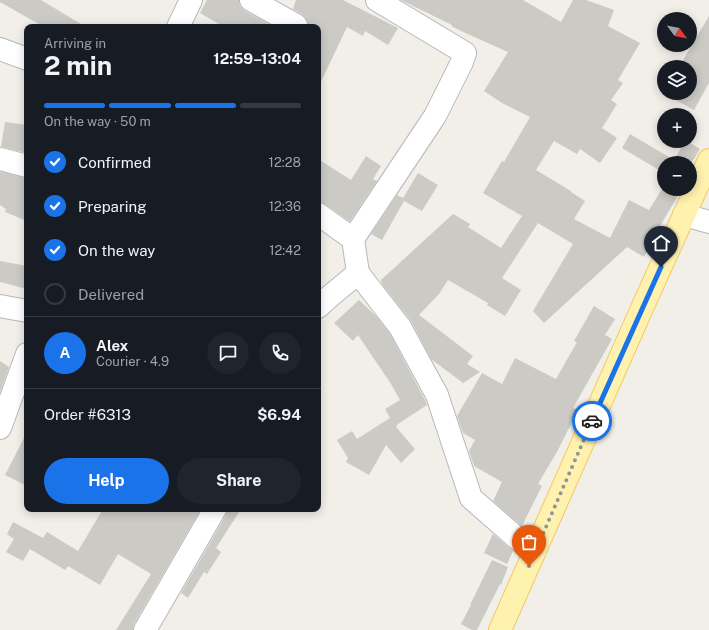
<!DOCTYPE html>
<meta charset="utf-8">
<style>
:root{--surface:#171b24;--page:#20242c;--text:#f1f3f6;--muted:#9ea1a6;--line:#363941;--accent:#1a73e8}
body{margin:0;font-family:"Public Sans",sans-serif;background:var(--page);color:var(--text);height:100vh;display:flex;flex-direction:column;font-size:15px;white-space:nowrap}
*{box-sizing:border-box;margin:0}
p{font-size:13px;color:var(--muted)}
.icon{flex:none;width:22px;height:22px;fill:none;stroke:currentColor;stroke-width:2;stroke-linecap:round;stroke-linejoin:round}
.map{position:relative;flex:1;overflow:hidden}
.drawer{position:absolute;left:24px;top:24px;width:297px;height:488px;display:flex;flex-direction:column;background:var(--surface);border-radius:8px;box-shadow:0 2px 10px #0003}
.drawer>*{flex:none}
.needle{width:26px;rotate:122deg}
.buttons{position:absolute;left:657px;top:12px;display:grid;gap:8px}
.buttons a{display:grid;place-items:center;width:40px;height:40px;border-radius:50%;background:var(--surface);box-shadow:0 2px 10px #0003;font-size:20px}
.pin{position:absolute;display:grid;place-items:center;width:34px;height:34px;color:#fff;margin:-41px -17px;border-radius:50% 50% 50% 0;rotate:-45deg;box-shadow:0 0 4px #0007}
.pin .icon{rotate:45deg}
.courier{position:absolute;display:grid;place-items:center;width:40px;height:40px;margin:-20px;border:3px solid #1a73e8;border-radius:50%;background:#fff;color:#222;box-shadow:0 1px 5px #0007}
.summary em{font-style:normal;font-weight:700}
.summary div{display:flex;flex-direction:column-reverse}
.summary{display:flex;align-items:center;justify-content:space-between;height:68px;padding:0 20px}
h1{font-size:26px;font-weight:700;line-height:30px}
.bar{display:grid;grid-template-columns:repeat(4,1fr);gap:6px 4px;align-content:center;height:48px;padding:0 20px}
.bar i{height:5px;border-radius:3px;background:var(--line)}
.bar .active{background:var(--accent)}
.bar p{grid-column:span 4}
.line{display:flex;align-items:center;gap:10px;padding:0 20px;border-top:1px solid var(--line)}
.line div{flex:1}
.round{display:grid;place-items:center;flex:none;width:42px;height:42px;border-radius:21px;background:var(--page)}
ol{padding:0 20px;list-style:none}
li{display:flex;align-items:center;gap:12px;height:44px}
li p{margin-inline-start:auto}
li .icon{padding:4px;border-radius:50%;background:var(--accent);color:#fff;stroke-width:4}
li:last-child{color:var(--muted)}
li i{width:22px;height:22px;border:2px solid var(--line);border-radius:50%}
.action{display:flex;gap:8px;margin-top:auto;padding:8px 20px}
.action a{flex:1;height:46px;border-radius:24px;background:var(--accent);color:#fff;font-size:16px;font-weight:700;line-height:46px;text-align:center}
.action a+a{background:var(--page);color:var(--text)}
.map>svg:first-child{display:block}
</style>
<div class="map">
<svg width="709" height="630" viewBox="0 0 709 630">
<rect width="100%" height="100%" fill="#f1efe8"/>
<path fill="#cccac5" d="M 0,0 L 41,0 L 86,27 L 44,27 L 0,2 Z
M 207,0 L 239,0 L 240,6 L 245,11 L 274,27 L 224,27 L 200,13 Z
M 296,0 L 343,0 L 398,28 L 388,45 L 365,31 L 363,36 L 347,27 L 318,88 L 318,27 L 308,27 L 308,24 L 306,18 L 302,14 L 293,9 Z
M 401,0 L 523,0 L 561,22 L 573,0 L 586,0 L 614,10 L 608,26 L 640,43 L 618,80 L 623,83 L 611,100 L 617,104 L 602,128 L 617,138 L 600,163 L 580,149 L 577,154 L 554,141 L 536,170 L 571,191 L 571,192 L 585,201 L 574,219 L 610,238 L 629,200 L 649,210 L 662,189 L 682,189 L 657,231 L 658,232 L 644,257 L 627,247 L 544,323 L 533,311 L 573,244 L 538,223 L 502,278 L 521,290 L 505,316 L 487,305 L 488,303 L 448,280 L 439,294 L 419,315 L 473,356 L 467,364 L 480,372 L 463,383 L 431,359 L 411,321 L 382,284 L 381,280 L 453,214 L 470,224 L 468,227 L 501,248 L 522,216 L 483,193 L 502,161 L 504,162 L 530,117 L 502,103 L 484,91 L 508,52 L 461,31 L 451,26 L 452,25 Z
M 709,16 L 709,83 L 694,110 L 663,93 L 664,92 L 664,93 L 690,93 L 690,67 L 679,67 Z
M 5,122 L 27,125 L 27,153 L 1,147 Z
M 630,134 L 674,160 L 685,141 L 687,141 L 700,149 L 690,165 L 690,163 L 664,163 L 664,173 L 622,148 Z
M 366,156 L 381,166 L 373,179 L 377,181 L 350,221 L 349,221 L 325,204 L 318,202 L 318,159 L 351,180 Z
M 1,172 L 27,178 L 27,221 L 5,212 L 6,209 L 0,205 L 0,173 Z
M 418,173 L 438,185 L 422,211 L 404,201 L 382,240 L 371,234 L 397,195 L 403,198 Z
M 0,261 L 27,266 L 27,289 L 0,282 Z
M 359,300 L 377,317 L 390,334 L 425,400 L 427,405 L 398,424 L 396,427 L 415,449 L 401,463 L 386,445 L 369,475 L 346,462 L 348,458 L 337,440 L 352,431 L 357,439 L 390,418 L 385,409 L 400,400 L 391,384 L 358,335 L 353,341 L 334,323 Z
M 594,306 L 615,319 L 605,335 L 612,339 L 573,408 L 578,410 L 558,450 L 538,484 L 542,486 L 522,526 L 493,501 L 502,482 L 474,466 L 469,451 L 475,440 L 463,433 L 457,416 L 482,373 L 502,384 L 515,358 L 556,379 L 577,342 L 574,341 Z
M 0,361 L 9,367 L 0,392 Z
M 27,432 L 27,486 L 5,475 Z
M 103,509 L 201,509 L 134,624 L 133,630 L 116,630 L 151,574 L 118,554 L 100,585 L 68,566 L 65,570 L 30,549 L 23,561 L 6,552 L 14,539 L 7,534 L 13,522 L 43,538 L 47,532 L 78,551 Z
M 227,509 L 241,509 L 216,548 L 221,552 L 207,574 L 204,572 L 188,598 L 181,593 L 226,515 Z
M 493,534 L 513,551 L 507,564 L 484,553 Z
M 492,560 L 508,567 L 501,585 L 500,584 L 477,630 L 472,630 L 461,624 L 471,605 L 470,605 Z"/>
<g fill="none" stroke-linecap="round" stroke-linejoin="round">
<g stroke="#b5b8bc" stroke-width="24">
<path id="minor" d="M 251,0 L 296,25 L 295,27
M 178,27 L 191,0
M 0,49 L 27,59
M 0,159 L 27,166
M 318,214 L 353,239 L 358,273 L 400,327 L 437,395 L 471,498 L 534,553
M 684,215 L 709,222
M 353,239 L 435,116 L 462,62 L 465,53 L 377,0
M 0,306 L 27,311
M 318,307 L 329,297 L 358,273
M 0,428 L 27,354
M 145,630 L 215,509"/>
</g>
<g stroke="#f2c960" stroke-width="24">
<path id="major" d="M 500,630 L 643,306 L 709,160"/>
</g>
<use href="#minor" stroke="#fff" stroke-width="22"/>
<use href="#major" stroke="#fff2af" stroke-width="22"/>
</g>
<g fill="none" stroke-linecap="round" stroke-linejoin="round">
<path stroke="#929495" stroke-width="4" stroke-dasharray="0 7.2" d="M 529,566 L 592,421"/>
<path stroke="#1a73e8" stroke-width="5" d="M 592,421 L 661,267"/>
</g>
</svg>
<div class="buttons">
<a><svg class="needle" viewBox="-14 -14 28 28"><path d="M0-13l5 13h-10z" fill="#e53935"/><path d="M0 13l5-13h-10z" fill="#9ea1a6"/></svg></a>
<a><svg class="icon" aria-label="layers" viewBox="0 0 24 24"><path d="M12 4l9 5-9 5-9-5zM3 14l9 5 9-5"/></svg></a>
<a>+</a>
<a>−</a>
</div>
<div class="pin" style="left:529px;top:566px;background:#ea580c"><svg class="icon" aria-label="bag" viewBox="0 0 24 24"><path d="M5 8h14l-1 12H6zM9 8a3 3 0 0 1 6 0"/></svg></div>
<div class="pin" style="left:661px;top:267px;background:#1f2937"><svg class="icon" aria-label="home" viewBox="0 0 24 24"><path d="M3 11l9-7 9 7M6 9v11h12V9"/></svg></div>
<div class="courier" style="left:592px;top:421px"><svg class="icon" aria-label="car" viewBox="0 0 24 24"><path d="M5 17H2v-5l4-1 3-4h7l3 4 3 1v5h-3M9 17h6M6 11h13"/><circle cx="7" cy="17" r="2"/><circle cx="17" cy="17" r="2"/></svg></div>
<section class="drawer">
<div class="summary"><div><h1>2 min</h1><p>Arriving in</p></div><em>12:59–13:04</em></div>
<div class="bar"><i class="active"></i><i class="active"></i><i class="active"></i><i></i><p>On the way · 50 m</p></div>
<ol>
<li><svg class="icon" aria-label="check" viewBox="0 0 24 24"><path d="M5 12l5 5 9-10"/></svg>Confirmed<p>12:28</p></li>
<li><svg class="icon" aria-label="check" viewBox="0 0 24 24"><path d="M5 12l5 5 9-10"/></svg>Preparing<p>12:36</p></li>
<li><svg class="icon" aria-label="check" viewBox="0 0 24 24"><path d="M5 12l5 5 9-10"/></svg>On the way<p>12:42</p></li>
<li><i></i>Delivered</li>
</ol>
<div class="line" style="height:72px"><b class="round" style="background:var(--accent);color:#fff">A</b><div><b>Alex</b><p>Courier · 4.9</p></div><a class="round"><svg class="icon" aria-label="chat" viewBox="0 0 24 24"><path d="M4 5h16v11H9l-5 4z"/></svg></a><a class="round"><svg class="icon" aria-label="phone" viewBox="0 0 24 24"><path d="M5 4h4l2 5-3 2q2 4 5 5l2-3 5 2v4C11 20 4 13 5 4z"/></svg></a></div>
<div class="line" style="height:52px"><div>Order #6313</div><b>$6.94</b></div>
<div class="action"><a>Help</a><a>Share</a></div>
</section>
</div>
